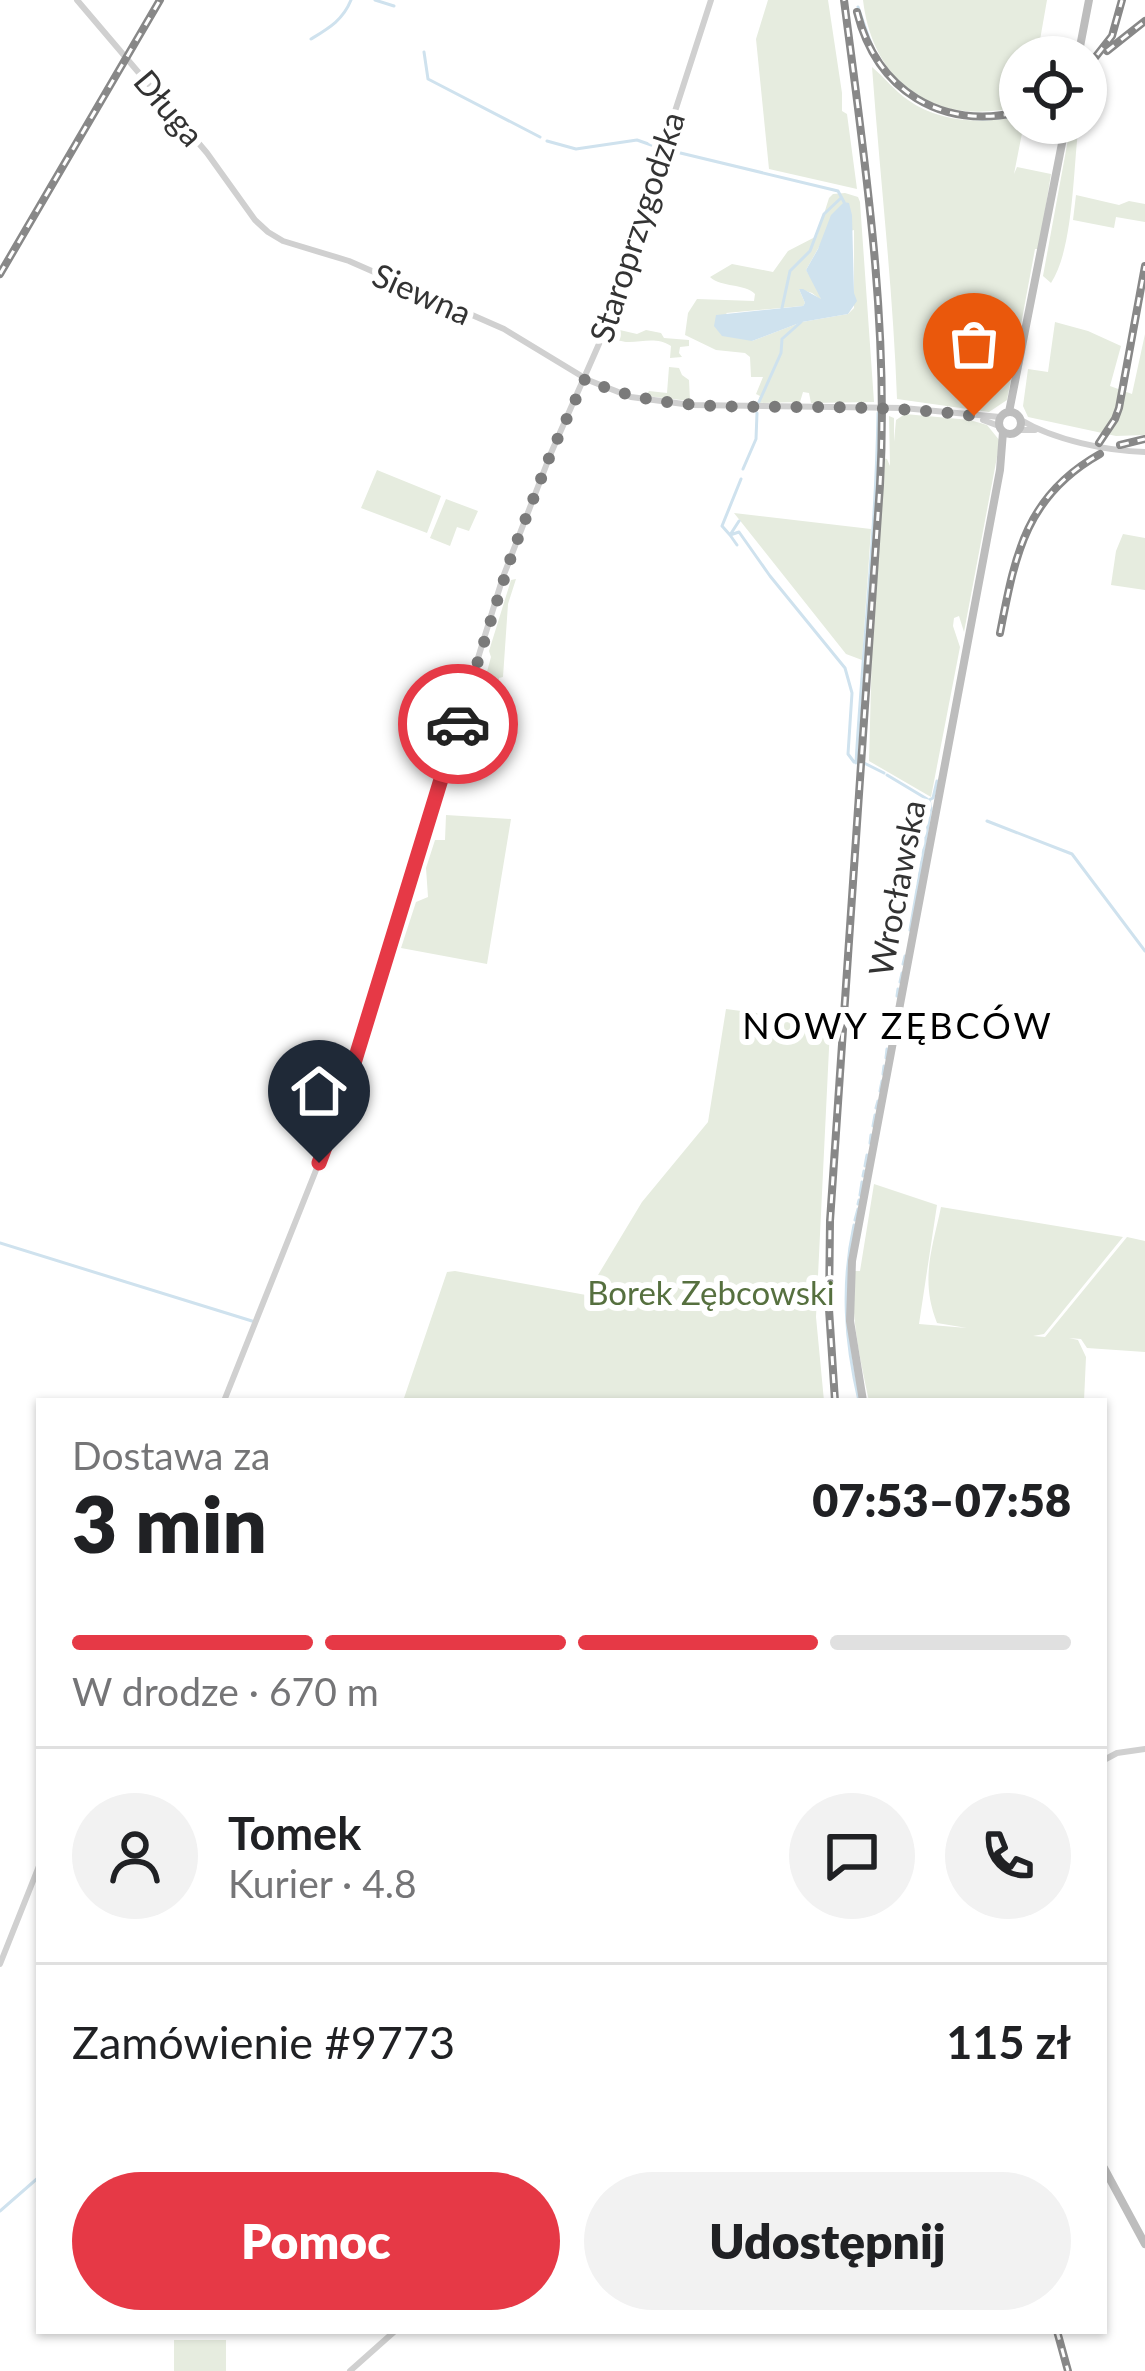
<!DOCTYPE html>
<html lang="pl">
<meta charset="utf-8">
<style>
:root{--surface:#fff;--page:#f2f2f2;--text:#202124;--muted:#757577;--line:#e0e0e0;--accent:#e63946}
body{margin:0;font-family:Lato,sans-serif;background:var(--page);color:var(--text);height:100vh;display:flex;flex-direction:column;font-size:45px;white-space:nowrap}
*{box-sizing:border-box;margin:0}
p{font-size:39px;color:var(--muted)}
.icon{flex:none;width:66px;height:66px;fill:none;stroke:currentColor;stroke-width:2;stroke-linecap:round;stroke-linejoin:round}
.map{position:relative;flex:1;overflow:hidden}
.sheet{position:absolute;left:36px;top:1398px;width:1071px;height:936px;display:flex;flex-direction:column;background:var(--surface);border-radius:0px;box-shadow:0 3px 9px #0004}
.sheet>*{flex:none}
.fabs{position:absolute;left:999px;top:36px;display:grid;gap:24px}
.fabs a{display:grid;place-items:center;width:108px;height:108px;border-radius:50%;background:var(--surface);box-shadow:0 3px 9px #0004;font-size:60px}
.pin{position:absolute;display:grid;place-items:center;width:102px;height:102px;color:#fff;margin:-123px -51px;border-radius:50% 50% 50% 0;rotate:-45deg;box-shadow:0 0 12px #0007}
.pin .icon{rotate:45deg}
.courier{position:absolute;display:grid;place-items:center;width:120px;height:120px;margin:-60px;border:9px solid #e63946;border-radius:50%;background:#fff;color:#222;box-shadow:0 3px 15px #0007}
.overview em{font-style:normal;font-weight:800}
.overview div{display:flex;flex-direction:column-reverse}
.overview{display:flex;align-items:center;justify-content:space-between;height:204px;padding:0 36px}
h1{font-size:78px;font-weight:800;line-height:90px}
.bar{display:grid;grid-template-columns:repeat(4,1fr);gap:18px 12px;align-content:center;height:144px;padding:0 36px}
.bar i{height:15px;border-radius:9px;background:var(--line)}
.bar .current{background:var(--accent)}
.bar p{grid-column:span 4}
.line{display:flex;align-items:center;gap:30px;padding:0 36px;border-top:3px solid var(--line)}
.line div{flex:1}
.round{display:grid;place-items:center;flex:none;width:126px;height:126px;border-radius:63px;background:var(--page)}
.cta{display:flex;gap:24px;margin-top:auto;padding:24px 36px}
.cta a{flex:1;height:138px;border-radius:72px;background:var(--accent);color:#fff;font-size:48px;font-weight:800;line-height:138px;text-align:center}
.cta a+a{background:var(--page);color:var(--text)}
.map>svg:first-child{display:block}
</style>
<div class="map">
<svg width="1145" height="2371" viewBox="0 0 1145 2371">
<rect width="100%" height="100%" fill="#fff"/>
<path fill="#e6ecdf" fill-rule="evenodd" d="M 768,0 L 828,0 L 842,93 L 842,111 L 847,114 L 857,189 L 769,169 L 756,39 Z
M 863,0 L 1047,0 L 1037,57 L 1020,57 L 1020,106 C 937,128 873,85 863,0 Z
M 872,67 C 884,77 895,91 908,100 C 940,123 983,124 1020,116 L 1020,123 L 1024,123 L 1014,174 L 1017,167 L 1051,174 L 1039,249 L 1035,249 L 1007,400 L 989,412 L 897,399 C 893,288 880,178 872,67 Z
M 1071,123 L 1079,123 C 1073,167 1074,248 1051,283 L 1043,276 Z
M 845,193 L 858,197 L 860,202 L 874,402 L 811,403 L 809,393 L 803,392 L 800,402 L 757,403 L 760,396 L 756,394 L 763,377 L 751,377 L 750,357 L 745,353 L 716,350 L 685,335 L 688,313 L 697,299 L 754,301 L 755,294 C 744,283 722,288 710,277 L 732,264 L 773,272 L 788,251 L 817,236 L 829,198 L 833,194 ZM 854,230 L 854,308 L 848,314 L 802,322 L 752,341 L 726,313 L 803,306 L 805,303 L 799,289 L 812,293 L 821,300 L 820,292 L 806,270 L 824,238 Z
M 1076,195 L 1119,205 L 1129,201 L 1145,204 L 1145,222 L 1116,217 L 1114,228 L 1073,220 Z
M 1055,322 L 1088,331 L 1121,346 L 1110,386 L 1132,394 L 1145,334 L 1145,435 L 1116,436 L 1028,417 L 1023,406 L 1028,369 L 1048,372 Z
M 611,328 L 637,334 L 646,330 L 661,333 L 664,338 L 689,340 L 689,346 L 680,347 L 679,353 L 682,357 L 670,358 L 671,346 C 655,336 641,343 626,342 C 623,342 611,338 608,337 Z
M 669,367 L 679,368 L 682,375 L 689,380 L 690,401 L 646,396 L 649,391 L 667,393 Z
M 905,414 L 970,420 L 987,425 L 1000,441 L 964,632 L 959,616 L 954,618 L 953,626 L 960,647 L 931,797 L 869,761 L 873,612 L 883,458 L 887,459 L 890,466 L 889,416 L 894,418 L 894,442 L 896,420 Z
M 377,470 L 441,496 L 427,533 L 361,508 Z
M 446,499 L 478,511 L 469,531 L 457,527 L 450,546 L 430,538 Z
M 734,513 L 871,529 L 862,660 L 846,654 Z
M 1123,534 L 1145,538 L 1145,590 L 1111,585 L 1116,551 Z
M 516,579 L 508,604 L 503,677 L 499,678 L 499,685 L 502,685 L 501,702 L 482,701 L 479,724 L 470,724 L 466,721 L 475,693 L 482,690 L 491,657 L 489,651 L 511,580 Z
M 446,815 L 511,819 L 487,964 L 401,948 L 416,902 L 428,897 L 426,868 L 435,840 L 445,840 Z
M 726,1009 L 826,1022 L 830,1028 L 816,1317 L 824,1401 L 403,1401 L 447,1272 L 455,1271 L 586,1295 L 642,1202 L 708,1122 Z
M 874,1184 L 937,1205 L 919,1324 L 967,1328 L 937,1323 C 920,1280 932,1250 941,1207 L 1123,1237 L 1044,1334 L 1033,1336 L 1045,1337 L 1127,1237 L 1145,1241 L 1145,1352 L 1087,1348 L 1081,1339 L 1069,1338 L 1078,1340 L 1086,1357 L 1084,1401 L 869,1401 C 860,1358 850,1315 854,1271 L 860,1271 Z
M 174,2340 L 226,2340 L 226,2371 L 174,2371 Z"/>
<path fill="#cfe2ee" d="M 844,202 L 849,203 L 852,215 L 854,293 L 857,301 L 848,314 L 802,322 L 752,341 L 722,336 L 714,326 L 716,315 L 803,306 L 805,303 L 799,289 L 803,289 L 821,299 L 806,270 L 818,249 L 831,215 Z"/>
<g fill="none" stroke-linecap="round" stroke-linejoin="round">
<path stroke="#cfe2ee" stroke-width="3" d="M 375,0 L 394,6
M 858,7 L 872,47
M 311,39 C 329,28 343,20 351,0
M 873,51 C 908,105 958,124 1020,110
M 424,52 L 428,79 L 540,137
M 875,61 C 909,108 964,129 1020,114
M 547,141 L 576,149 L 637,140 L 657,147
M 668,150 L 838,191 L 844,202
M 782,308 L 790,271 L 810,251 L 824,214 L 841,198
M 759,402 L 781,353 L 782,339 L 801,322
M 743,469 L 756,439 L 757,413
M 741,479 L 722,526 L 730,535 L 739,532 L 770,576 L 845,668 L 852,693 L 848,754 L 854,762
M 737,545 L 730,535 L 739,521
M 856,763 C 863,646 876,530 878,413
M 864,763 L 884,773
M 887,775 L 927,799
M 987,821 L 1072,854 L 1145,951
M 910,930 L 931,808 L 929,800 L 933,798 L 937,781
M 903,964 L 905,956
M 900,982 L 902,973
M 897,996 L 898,989
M 889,1041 L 890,1033
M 886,1058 L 887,1049
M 883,1074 L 884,1066
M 880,1091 L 882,1081
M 876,1108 L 878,1101
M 873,1126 L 875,1115
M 870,1143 L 871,1135
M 865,1166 L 867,1155
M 863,1176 L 864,1171
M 860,1195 L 862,1182
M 858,1204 L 859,1200
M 855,1220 L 858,1209
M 854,1225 C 841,1285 845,1341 859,1401
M 0,1243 L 252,1321
M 0,2211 L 39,2177"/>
<path stroke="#d0d0d0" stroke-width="6" d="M 77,0 L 207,153 L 255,220 L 268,232 L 283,241 L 349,261 L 504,329 L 588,380 L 631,397 L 691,405 L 903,408 L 1000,417
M 983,420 L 999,426
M 1021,420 C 1054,440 1107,451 1145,452
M 1019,430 L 1035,430
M 224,1401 L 334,1125 L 503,577 L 551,453 L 602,337 L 711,0
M 1104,1760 L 1117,1753 L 1145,1749
M 0,1964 L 39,1866
M 350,2371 L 395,2331"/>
<path stroke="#bdbdbd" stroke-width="8" d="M 1078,57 L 1089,0
M999 423a11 11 0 1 1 22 0a11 11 0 1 1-22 0Z
M 1009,412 L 1066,123
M 863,1401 L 850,1321 L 852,1261 L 1000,470 L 1003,432
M 1104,2168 L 1145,2244"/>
<g stroke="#888" stroke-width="8">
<path id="rail" d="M 857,12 C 877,91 941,130 1020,112
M 1107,51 L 1145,21
M 1086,69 L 1112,36 L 1122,0
M 0,274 L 160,0
M 1099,443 L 1115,419 L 1119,408 L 1145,266
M 1120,445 L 1145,439
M 1000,633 C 1015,556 1025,496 1100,454
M 835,1401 L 829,1309 L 830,1221 L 880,485 C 889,322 865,162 844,0
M 1057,2331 L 1068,2371"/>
</g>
<use href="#rail" stroke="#fff" stroke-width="3" stroke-dasharray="9" stroke-linecap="butt"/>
</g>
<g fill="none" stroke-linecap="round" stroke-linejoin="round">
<path stroke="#7a7a7a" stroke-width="12" stroke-dasharray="0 21.6" d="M 458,724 L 512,554 L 551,453 L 585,379 C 652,410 724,406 796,407 C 856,407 915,408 974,416"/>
<path stroke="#e63946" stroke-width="15" d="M 319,1163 L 343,1099 L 458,724"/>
</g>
<g text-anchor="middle" stroke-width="12" stroke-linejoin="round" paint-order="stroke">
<g font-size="33" fill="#333" stroke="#fff">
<text transform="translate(169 108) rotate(50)" y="12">Długa</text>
<text transform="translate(637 227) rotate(-72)" y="12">Staroprzygodzka</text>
<text transform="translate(422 294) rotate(24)" y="12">Siewna</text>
<text transform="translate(897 888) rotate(-79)" y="12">Wrocławska</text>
</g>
<g font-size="33" fill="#56703f" stroke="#fff">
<text x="711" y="1305">Borek Zębcowski</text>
</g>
<g font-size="36" letter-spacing="3" fill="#000" stroke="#fff">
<text x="898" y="1039">NOWY ZĘBCÓW</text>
</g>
</g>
</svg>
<div class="fabs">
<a><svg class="icon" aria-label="locate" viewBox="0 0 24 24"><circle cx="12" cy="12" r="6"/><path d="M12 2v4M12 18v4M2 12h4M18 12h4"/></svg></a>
</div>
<div class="pin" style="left:974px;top:416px;background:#ea580c"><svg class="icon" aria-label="bag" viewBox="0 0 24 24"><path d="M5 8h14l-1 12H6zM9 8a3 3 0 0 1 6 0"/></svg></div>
<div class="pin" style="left:319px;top:1163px;background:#1f2937"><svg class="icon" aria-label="home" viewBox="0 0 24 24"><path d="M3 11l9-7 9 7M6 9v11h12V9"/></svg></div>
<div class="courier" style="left:458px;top:724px"><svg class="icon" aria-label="car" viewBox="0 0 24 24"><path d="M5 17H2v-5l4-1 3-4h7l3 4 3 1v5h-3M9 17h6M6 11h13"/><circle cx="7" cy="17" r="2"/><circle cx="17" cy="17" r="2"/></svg></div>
<section class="sheet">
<div class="overview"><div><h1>3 min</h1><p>Dostawa za</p></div><em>07:53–07:58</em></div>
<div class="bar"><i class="current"></i><i class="current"></i><i class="current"></i><i></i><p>W drodze · 670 m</p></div>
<div class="line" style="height:216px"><a class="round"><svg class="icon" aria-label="person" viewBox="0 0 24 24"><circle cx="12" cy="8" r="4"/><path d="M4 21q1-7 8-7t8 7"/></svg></a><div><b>Tomek</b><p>Kurier · 4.8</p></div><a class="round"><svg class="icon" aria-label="chat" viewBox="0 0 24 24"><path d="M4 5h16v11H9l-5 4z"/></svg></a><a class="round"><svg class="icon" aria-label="phone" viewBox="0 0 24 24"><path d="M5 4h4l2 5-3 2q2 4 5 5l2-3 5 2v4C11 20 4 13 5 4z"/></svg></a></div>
<div class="line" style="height:156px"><div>Zamówienie #9773</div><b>115 zł</b></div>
<div class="cta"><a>Pomoc</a><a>Udostępnij</a></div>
</section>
</div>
